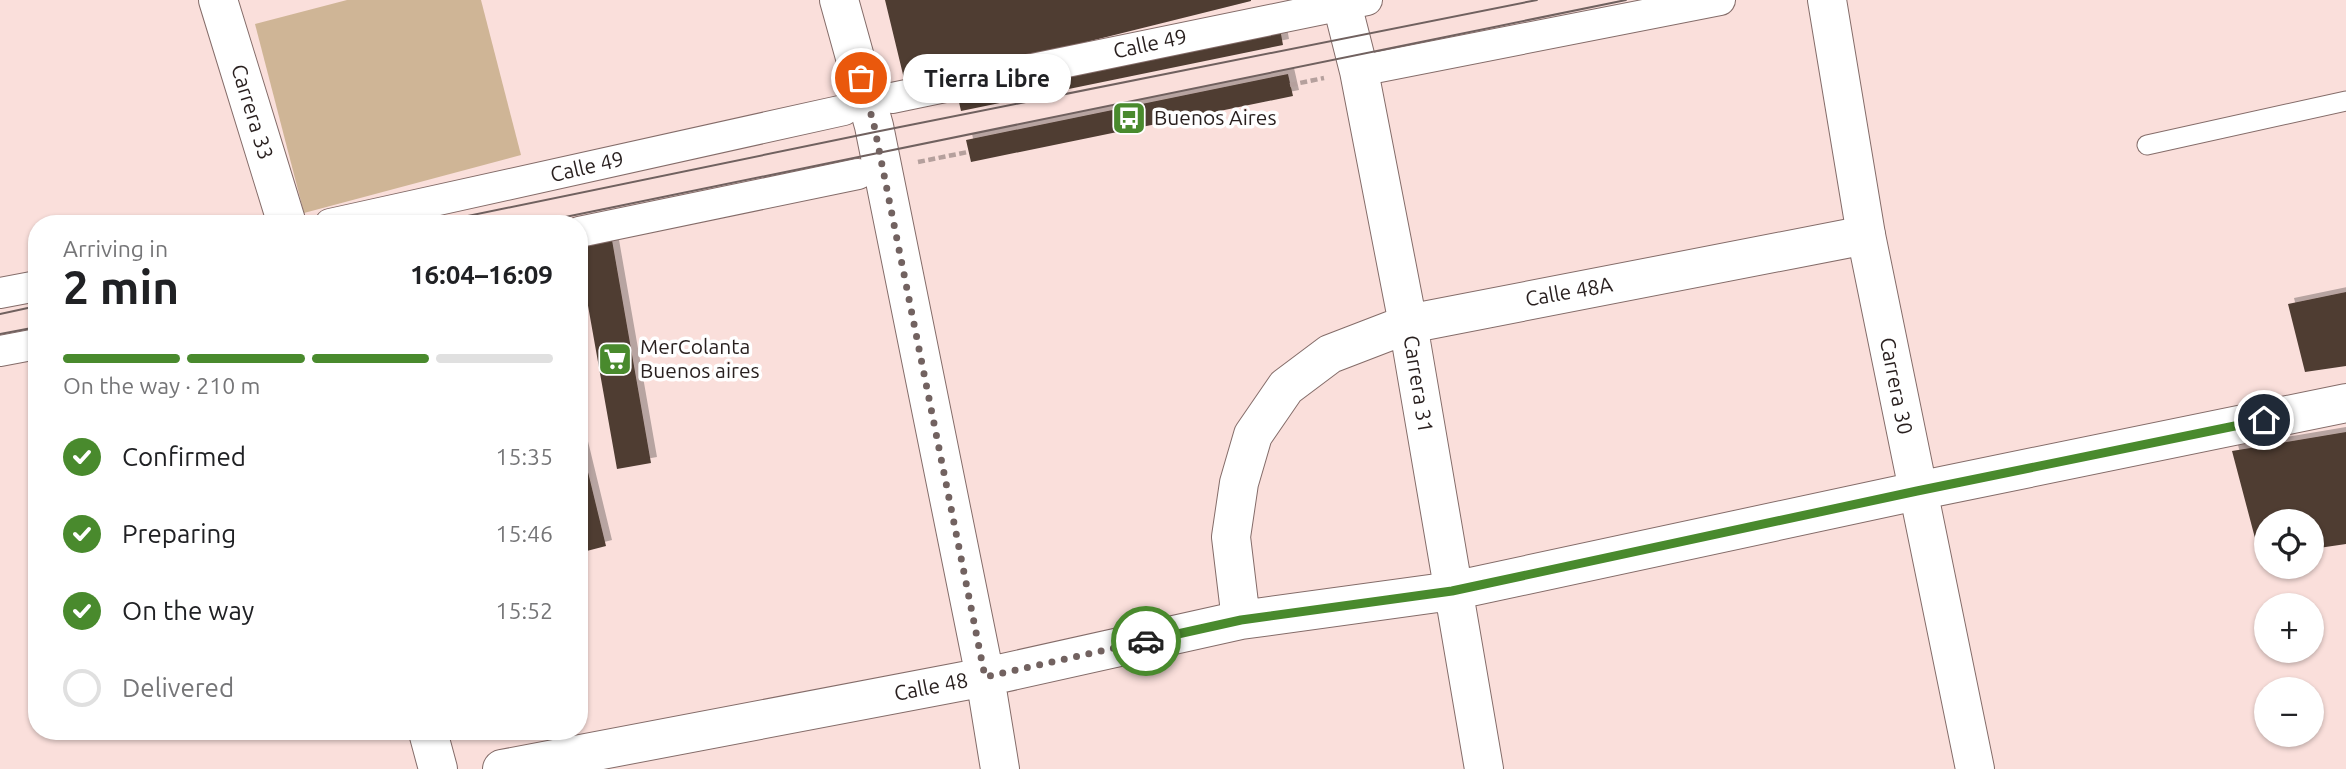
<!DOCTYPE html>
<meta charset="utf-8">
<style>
:root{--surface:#fff;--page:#f6f6f6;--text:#202124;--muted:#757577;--line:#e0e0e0;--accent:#498a2d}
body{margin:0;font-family:Ubuntu,sans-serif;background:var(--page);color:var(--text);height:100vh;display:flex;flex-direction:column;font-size:26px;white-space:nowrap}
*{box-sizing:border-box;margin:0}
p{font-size:23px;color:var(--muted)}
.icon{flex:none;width:38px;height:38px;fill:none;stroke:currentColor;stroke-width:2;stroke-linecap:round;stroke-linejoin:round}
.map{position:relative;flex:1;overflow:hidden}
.details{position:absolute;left:28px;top:215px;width:560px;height:525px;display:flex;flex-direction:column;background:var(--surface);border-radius:28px;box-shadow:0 2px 5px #0004}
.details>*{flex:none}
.controls{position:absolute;left:2254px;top:509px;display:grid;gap:14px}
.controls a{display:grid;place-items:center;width:70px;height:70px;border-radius:50%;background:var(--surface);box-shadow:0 2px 5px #0004;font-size:35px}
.pin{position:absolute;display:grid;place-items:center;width:60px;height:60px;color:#fff;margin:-30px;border:4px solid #fff;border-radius:50%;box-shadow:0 2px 7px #0007}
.courier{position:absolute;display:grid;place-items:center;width:70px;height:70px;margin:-35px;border:5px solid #498a2d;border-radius:50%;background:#fff;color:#222;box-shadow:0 2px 9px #0007}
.bubble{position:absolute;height:49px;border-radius:24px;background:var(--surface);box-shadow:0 2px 5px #0004;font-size:23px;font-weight:600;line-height:49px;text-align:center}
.head em{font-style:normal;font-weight:600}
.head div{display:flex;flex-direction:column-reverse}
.head{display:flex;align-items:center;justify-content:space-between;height:119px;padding:0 35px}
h1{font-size:46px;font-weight:600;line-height:52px}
.bar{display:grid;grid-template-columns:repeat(4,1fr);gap:10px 7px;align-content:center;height:84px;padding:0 35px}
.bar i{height:9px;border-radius:5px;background:var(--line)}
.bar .on{background:var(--accent)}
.bar p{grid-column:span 4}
ol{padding:0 35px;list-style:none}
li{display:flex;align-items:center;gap:21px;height:77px}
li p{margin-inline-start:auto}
li .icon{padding:7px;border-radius:50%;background:var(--accent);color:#fff;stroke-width:4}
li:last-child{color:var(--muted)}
li i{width:38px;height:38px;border:4px solid var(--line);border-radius:50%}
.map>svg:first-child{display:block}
</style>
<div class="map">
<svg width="2346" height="769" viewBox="0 0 2346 769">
<defs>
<filter id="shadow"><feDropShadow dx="6" dy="-6" stdDeviation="0" flood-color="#0004"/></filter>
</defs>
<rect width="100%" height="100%" fill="#fadfdb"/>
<path fill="#cfb596" d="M 347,0 L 481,0 L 521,155 L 304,213 L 255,24 Z"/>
<path fill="#4f3d33" filter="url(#shadow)" d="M 885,0 L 1251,0 L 1251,1 L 906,87 Z
M 1279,23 L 1283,45 L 961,111 L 956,89 Z
M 1288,74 L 1293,96 L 971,162 L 966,140 Z
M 612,240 L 651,463 L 617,469 L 579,255 L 579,246 Z
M 2346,292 L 2346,366 L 2305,372 L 2288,304 Z
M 2346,432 L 2346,544 L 2312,549 L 2312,522 L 2266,522 L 2266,556 L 2260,557 L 2232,451 Z
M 579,435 L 606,546 L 579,553 Z"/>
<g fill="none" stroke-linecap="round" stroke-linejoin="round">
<g stroke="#846c69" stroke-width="21">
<path id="service" d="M 2147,145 L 2346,101"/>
</g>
<g stroke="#846c69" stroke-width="32">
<path id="pedestrian" d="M 1359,71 L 1720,0
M 892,98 L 1367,0
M 330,224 L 844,110
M 579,232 L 858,174
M 0,293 L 37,286
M 0,351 L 37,344"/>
</g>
<g stroke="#846c69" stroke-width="40">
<path id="minor" d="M 218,0 L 287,224
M 839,0 L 874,126 L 985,677 L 1000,769
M 1341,0 L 1359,71 L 1408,324 L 1484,769
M 1241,620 L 1231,537 L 1239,483 L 1253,435 L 1286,387 L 1330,354 L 1408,324 L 1866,235
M 428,732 L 438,769
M 502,769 L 985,677 L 1241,620 L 1452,591 L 1917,491 L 2346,403"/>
</g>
<g stroke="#846c69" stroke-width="40">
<path id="tertiary" d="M 1827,0 L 1866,235 L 1975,769"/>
</g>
<path stroke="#b5a09d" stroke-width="4.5" stroke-dasharray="7 3.5" stroke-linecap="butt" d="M 1290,85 L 1324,78
M 918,162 L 968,152"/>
<use href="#service" stroke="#fff" stroke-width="19"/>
<use href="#pedestrian" stroke="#fff" stroke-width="30"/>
<use href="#minor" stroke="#fff" stroke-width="38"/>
<use href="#tertiary" stroke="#fff" stroke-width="38"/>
<path stroke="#70615f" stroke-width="2" d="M 429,224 L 875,132 L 1537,0
M 531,224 L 1626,0
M 0,314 L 37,306
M 0,334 L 37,327"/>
</g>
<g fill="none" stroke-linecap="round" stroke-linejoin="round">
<path stroke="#726260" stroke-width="7" stroke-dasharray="0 12.6" d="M 861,78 L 874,125 L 985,677 L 1146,641"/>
<path stroke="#498a2d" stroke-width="9" d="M 1146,641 L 1241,620 L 1452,591 L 1917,491 L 2264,420"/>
</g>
<defs>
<g id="bus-square" transform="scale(1.75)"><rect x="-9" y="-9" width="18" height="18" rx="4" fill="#498a2d" stroke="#fff"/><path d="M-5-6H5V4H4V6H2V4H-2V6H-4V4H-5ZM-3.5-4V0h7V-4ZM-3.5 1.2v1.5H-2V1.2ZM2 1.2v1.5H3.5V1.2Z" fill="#fff"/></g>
<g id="supermarket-square" transform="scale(1.75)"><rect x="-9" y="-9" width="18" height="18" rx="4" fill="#498a2d" stroke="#fff"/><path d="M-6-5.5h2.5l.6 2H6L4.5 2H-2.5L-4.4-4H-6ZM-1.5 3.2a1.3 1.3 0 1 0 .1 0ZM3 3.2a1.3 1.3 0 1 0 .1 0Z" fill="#fff"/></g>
</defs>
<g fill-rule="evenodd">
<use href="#bus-square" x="1129" y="118"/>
<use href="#supermarket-square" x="615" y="359"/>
</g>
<g text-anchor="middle" stroke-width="7" stroke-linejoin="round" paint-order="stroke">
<g font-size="21" fill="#281f1e" stroke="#fff">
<text transform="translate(1150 44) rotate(-12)" y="7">Calle 49</text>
<text transform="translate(252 112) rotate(73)" y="7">Carrera 33</text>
<text transform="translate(587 167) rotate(-13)" y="7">Calle 49</text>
<text transform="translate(1569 292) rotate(-10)" y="7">Calle 48A</text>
<text transform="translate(1418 384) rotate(81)" y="7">Carrera 31</text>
<text transform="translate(1896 386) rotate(79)" y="7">Carrera 30</text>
<text transform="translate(931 687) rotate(-11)" y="7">Calle 48</text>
</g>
<g font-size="21" fill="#281f1e" stroke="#fff" text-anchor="start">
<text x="1154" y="125">Buenos Aires</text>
<text x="640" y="354">MerColanta<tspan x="640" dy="24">Buenos aires</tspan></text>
</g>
</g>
</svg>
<div class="controls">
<a><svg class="icon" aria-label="locate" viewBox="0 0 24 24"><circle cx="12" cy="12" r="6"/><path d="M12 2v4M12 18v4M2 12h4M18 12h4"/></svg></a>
<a>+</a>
<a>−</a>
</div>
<div class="pin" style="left:861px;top:78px;background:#ea580c"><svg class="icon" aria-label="bag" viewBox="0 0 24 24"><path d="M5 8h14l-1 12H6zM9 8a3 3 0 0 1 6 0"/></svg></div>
<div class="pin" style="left:2264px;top:420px;background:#1f2937"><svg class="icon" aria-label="home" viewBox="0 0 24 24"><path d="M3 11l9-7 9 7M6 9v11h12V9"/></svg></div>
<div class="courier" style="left:1146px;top:641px"><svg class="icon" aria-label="car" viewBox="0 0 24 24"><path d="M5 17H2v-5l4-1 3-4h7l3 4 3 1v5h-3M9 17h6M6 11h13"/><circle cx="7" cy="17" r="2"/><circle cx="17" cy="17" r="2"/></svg></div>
<div class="bubble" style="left:903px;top:54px;width:168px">Tierra Libre</div>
<section class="details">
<div class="head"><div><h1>2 min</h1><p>Arriving in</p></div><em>16:04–16:09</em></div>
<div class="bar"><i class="on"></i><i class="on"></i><i class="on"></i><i></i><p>On the way · 210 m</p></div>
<ol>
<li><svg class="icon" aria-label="check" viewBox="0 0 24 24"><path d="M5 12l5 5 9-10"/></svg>Confirmed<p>15:35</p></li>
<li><svg class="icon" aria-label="check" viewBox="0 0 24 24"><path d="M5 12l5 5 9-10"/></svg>Preparing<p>15:46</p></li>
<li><svg class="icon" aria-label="check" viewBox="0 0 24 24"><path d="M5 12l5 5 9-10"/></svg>On the way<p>15:52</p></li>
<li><i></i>Delivered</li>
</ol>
</section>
</div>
